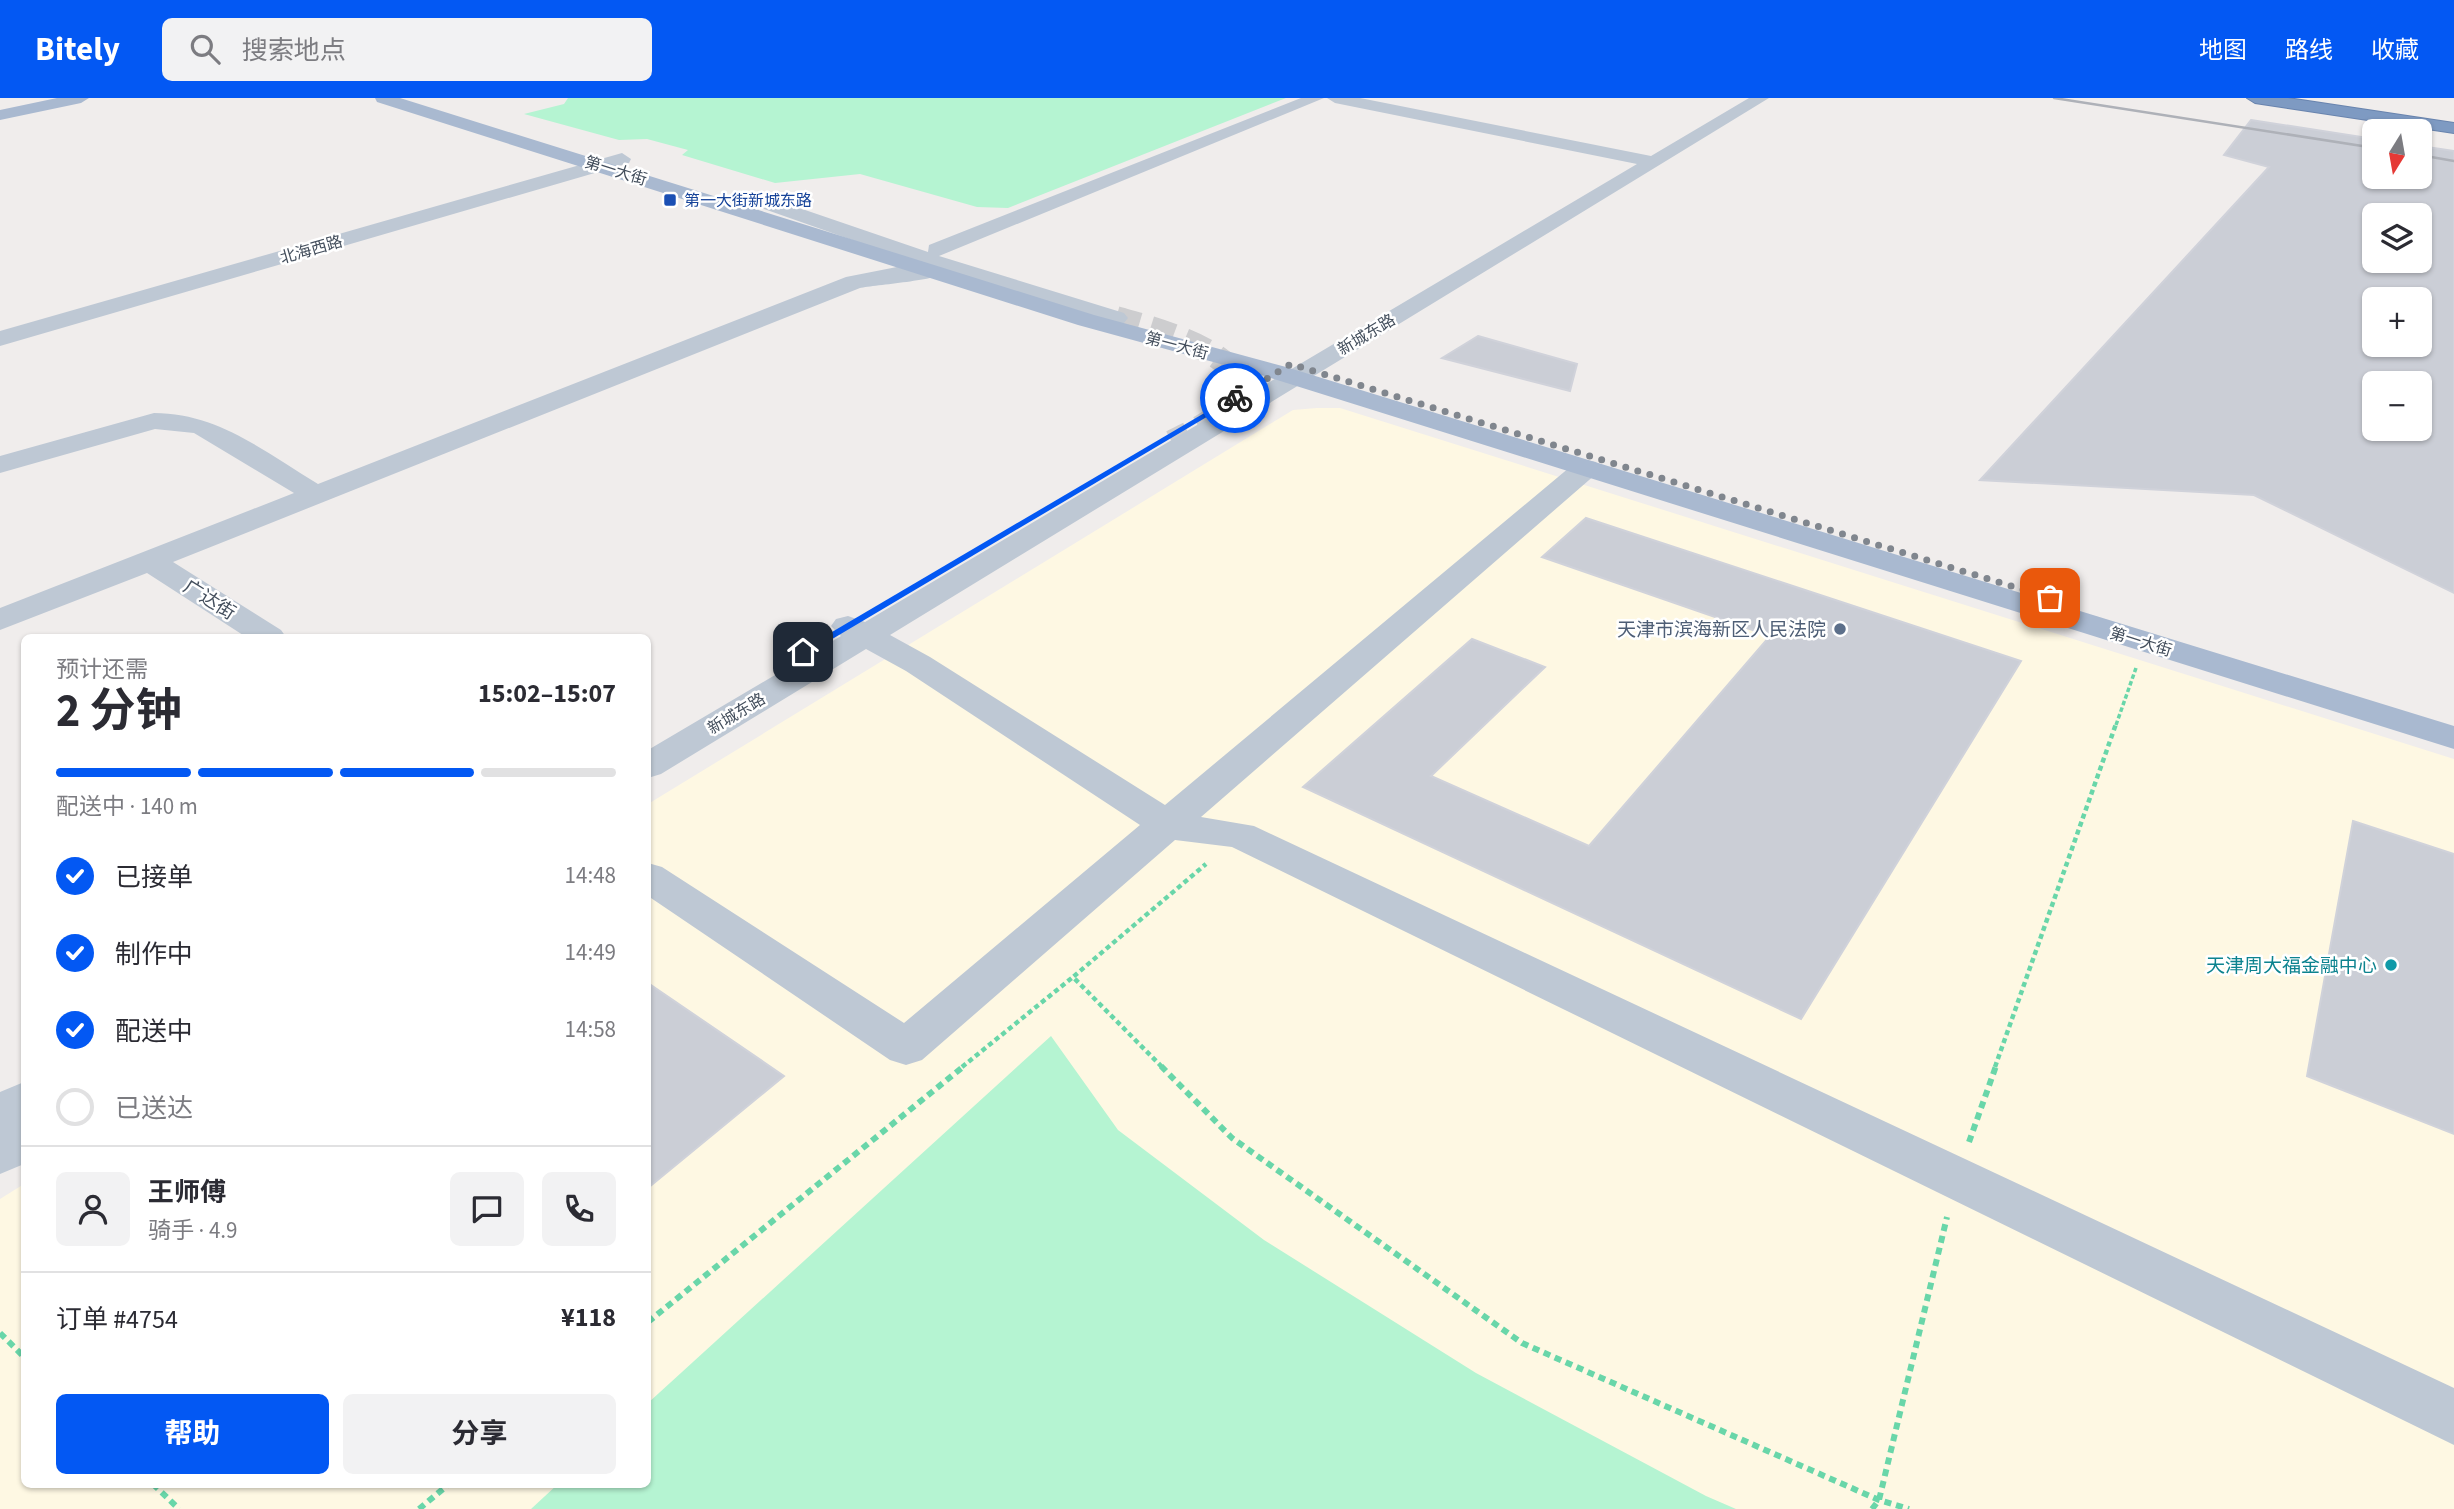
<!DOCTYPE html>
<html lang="zh">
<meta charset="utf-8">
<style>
:root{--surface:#fff;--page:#f2f2f3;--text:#2b2b33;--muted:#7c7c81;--line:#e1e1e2;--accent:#0358f3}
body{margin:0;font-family:"Source Sans 3","Noto Sans SC",sans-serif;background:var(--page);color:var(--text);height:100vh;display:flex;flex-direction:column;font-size:26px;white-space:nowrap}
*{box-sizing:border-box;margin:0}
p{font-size:23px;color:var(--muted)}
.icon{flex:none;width:38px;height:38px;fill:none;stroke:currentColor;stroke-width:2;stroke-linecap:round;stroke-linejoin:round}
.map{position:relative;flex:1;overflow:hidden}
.panel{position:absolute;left:21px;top:536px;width:630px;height:854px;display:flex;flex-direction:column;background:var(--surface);border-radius:10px;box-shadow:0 2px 5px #0004}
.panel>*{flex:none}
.needle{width:46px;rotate:191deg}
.buttons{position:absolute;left:2362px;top:21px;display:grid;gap:14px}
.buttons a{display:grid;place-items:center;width:70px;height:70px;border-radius:10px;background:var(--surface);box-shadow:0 2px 5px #0004;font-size:35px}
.pin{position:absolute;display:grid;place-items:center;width:60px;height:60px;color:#fff;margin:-30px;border-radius:14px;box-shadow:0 4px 10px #0006}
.courier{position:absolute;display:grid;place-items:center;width:70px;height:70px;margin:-35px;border:5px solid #0358f3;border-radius:50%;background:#fff;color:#222;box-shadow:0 2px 9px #0007}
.overview em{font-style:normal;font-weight:700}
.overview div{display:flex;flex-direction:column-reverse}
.overview{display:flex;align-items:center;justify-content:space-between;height:119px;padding:0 35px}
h1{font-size:46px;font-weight:700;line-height:52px}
.bar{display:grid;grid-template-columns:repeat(4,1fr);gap:10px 7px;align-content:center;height:84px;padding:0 35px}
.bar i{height:9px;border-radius:5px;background:var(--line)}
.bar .current{background:var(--accent)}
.bar p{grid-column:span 4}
.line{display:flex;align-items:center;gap:18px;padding:0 35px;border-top:2px solid var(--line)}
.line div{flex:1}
.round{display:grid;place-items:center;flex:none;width:74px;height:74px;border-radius:10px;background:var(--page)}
ol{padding:0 35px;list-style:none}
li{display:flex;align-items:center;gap:21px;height:77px}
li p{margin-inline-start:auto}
li .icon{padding:7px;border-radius:50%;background:var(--accent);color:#fff;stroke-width:4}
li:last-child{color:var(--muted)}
li i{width:38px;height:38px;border:4px solid var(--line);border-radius:50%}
.button{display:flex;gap:14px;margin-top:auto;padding:14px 35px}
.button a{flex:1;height:80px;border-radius:10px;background:var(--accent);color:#fff;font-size:28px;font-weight:700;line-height:80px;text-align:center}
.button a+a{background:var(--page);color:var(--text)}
header{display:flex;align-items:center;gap:42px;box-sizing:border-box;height:98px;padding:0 35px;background:var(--accent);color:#fff}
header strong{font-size:33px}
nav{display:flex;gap:38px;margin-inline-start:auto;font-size:24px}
.search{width:490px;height:63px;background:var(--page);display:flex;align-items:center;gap:18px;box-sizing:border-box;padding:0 24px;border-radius:10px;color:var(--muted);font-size:26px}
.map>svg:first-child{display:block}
</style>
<header>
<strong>Bitely</strong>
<div class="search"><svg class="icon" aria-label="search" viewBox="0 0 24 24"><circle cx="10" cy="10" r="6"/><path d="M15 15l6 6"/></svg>搜索地点</div>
<nav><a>地图</a><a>路线</a><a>收藏</a></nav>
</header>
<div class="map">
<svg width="2454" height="1411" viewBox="0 0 2454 1411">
<rect width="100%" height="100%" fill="#f0edec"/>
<path fill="#fef8e3" d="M 1317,310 L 1340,310 L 2454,661 L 2454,1411 L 0,1411 L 0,1101 L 24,1086 L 24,1386 L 648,1386 L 648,706 L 1293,312 Z"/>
<path fill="#b5f4d2" d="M 568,0 L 1286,0 L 1008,110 L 977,109 L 860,76 L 775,85 L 682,57 L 688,52 L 647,41 L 619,42 L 524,16 L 564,6 Z
M 1051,938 L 1118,1032 L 1264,1142 L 1476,1275 L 1706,1398 L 1736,1411 L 531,1411 L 558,1386 L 648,1386 L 648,1305 Z"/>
<path fill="#cbced6" stroke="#d0d2da" stroke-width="2" fill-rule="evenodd" d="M 2251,22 L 2375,41 L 2375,79 L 2420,79 L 2420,48 L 2454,53 L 2454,495 L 2254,397 L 1980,382 L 2269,69 L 2224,57 ZM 2375,117 L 2420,117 L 2420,163 L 2375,163 ZM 2375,201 L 2420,201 L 2420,247 L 2375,247 ZM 2375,285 L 2420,285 L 2420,331 L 2375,331 Z
M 1478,238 L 1577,266 L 1570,293 L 1442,260 Z
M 1586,420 L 2021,563 L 1801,921 L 1303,689 L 1472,541 L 1545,569 L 1431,678 L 1589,748 L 1770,538 L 1542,459 Z
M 2353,723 L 2454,756 L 2454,1036 L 2307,978 Z
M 648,885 L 784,978 L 648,1090 Z"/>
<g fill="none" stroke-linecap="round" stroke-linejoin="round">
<path stroke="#cdcdcf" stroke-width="24" stroke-dasharray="24 12" stroke-linecap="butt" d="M 1116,220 C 1143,228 1250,254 1236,295 C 1227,319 1192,333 1172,344"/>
<path stroke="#cdcdcf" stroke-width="53" stroke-dasharray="53 26" stroke-linecap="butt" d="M 0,1035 L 24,1021"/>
<g stroke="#6984ae" stroke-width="2">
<path id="highway" d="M 2247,0 L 2288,0 L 2454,25 L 2454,35 L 2255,5 Z"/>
</g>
<path stroke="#69d6a9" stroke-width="3.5" stroke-dasharray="4.5 2.5" stroke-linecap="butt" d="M 2116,627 L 2136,570"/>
<path stroke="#69d6a9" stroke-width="4.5" stroke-dasharray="5 3.5" stroke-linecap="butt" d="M 962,969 L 1073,879
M 1162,969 L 1073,879 L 1206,766
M 1995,969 L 2116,626"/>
<path stroke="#69d6a9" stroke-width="6" stroke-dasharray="7 5" stroke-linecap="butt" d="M 1161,968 L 1232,1040 L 1522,1245 L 1879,1402 L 1909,1411
M 1969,1044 L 1996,968
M 648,1224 L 964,968
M 0,1235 L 24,1259
M 153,1386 L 179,1411
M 419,1411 L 449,1386
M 1872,1411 L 1879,1402 L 1947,1119"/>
<path fill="#bec8d4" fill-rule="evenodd" d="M 1301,0 L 1324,0 L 939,158 L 1124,215 L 1128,220 L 1124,225 L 1108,225 L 946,174 C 941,182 875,187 860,190 L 173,464 L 281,532 L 286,539 L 246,539 L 147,475 L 0,532 L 0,510 L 294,395 L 194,335 L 155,331 L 0,375 L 0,358 L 154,315 C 218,315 265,354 318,386 L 846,179 L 902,168 L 926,168 L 747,105 L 744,101 L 747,97 L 761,97 L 928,154 L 929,147 Z
M 1327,0 L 1360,0 L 1651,58 L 1749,0 L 1769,0 L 890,537 L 930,559 L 1165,707 L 1576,364 L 1586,362 L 1596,364 L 1600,370 L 1596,376 L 1201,719 L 1254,728 L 2454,1290 L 2454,1347 L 1232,749 L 1175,742 L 922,962 L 906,967 L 890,962 L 648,798 L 648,765 L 662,769 L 904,925 L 1140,727 L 906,573 L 866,551 L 661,676 L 648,680 L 648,652 L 841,538 L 831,528 L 836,521 L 848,518 L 865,524 L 1637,66 L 1335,5 Z
M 622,55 L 631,61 L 629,65 L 0,248 L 0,233 Z
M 24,984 L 24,1066 L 0,1076 L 0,994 Z"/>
<path fill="#a9b9d0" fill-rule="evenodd" d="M 57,0 L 89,0 L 81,5 L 0,22 L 0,12 Z
M 375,0 L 400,0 L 1094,217 L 1286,269 L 2454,628 L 2454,651 L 1268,279 L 1078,227 L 377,4 Z"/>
<use href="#highway" fill="#7e9ac2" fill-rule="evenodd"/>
<path stroke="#aeb1b8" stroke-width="2.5" d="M 2054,0 L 2375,50
M 2420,57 L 2454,63"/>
</g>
<path fill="#0358f3" d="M 1235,297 L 1237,301 L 807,556 L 798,554 Z"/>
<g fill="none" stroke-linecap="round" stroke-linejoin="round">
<path stroke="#80868e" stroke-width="7" stroke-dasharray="0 12.6" d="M 1235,300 L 1291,266 L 2050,500"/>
</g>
<rect fill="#1a4fb4" stroke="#fff" stroke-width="2.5" x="663" y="95" width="14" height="14" rx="3.5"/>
<circle fill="#5c6f8a" stroke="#fff" stroke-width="2.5" cx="1840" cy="531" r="7"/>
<circle fill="#0f9aa8" stroke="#fff" stroke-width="2.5" cx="2391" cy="867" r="7"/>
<g text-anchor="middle" stroke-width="5" stroke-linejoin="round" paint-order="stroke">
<g font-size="16" fill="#434e5c" stroke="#fff">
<text transform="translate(616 72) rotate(17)" y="6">第一大街</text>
<text transform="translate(311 151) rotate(-16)" y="6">北海西路</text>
<text transform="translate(1366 236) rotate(-31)" y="6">新城东路</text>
<text transform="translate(1177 247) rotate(15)" y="6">第一大街</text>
<text transform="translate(2141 543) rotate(17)" y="6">第一大街</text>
<text transform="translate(736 615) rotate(-31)" y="6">新城东路</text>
</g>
<g font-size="16" fill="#164399" stroke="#fff" text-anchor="start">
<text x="684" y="108">第一大街新城东路</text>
</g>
<g font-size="19" fill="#434e5c" stroke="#fff">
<text transform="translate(210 501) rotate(32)" y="7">广达街</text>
</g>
<g font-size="19" fill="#4e5e75" stroke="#fff" text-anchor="end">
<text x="1826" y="538">天津市滨海新区人民法院</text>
</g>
<g font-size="19" fill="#0d838f" stroke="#fff" text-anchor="end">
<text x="2377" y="874">天津周大福金融中心</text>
</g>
</g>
</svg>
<div class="buttons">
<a><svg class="needle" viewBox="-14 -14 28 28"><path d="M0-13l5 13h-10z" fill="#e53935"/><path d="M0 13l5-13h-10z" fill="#7c7c81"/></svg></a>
<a><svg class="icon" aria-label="layers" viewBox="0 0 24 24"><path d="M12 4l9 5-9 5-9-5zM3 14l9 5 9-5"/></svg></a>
<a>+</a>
<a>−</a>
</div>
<div class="pin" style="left:2050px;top:500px;background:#ea580c"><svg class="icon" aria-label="bag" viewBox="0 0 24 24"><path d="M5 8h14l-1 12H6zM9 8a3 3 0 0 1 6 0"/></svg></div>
<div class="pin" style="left:803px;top:554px;background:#1f2937"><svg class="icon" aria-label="home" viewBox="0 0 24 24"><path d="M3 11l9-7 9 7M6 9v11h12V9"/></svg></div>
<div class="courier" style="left:1235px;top:300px"><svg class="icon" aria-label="bike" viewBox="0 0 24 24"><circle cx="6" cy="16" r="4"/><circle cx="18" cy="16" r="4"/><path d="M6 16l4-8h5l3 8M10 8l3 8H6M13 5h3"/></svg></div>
<section class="panel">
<div class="overview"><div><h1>2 分钟</h1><p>预计还需</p></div><em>15:02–15:07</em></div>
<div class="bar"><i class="current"></i><i class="current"></i><i class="current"></i><i></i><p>配送中 · 140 m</p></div>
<ol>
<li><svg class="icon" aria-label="check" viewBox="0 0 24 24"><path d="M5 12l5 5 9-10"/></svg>已接单<p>14:48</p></li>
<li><svg class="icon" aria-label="check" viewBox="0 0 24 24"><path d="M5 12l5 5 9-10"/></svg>制作中<p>14:49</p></li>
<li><svg class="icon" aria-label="check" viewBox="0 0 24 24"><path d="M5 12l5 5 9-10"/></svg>配送中<p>14:58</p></li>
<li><i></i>已送达</li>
</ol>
<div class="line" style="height:126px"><a class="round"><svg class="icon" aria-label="person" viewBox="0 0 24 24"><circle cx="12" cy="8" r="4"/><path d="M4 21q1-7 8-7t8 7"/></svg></a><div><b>王师傅</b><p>骑手 · 4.9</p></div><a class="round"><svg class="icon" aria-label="chat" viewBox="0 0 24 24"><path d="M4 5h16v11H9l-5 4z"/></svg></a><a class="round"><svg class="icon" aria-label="phone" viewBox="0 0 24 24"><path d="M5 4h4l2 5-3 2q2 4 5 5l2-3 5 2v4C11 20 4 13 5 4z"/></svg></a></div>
<div class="line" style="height:91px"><div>订单 #4754</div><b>¥118</b></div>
<div class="button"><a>帮助</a><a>分享</a></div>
</section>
</div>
